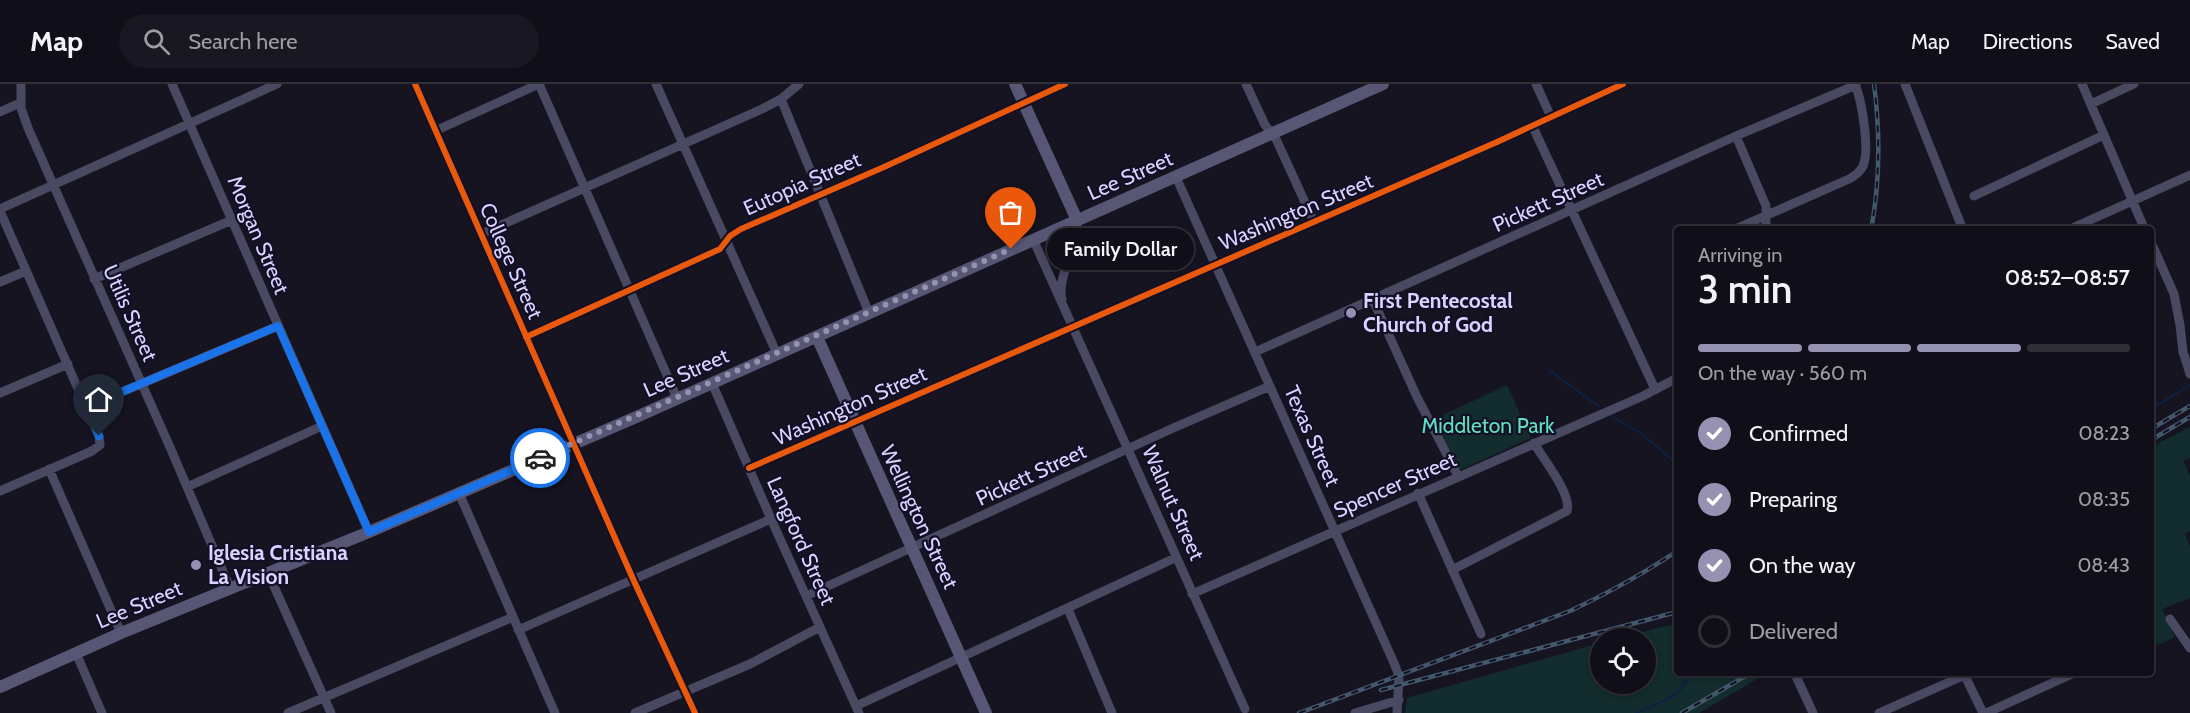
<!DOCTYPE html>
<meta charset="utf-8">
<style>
:root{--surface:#100f19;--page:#191822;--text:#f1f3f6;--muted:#9c9ca2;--line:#302f38;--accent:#9591b1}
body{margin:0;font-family:Cabin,sans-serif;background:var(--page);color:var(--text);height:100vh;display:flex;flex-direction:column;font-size:22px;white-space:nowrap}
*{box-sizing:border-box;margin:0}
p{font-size:20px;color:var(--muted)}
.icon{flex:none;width:33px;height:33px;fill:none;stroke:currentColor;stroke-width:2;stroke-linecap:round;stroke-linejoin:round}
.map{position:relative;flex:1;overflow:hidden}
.panel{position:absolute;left:1674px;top:142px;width:480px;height:450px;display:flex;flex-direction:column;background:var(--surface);border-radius:6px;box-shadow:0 3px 9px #0003,0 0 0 2px var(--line)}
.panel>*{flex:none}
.controls{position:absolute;left:1590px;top:544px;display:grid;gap:12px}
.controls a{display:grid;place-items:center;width:66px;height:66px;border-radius:50%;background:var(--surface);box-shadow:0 3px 9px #0003,0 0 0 2px var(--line);font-size:30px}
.pin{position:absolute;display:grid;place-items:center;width:51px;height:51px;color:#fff;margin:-62px -26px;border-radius:50% 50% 50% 0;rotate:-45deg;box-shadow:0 0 6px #0007}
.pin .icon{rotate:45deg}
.courier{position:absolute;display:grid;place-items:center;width:60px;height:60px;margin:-30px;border:4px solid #1a73e8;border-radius:50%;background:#fff;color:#222;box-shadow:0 2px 8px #0007}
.bubble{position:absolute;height:42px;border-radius:21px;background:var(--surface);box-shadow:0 3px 9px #0003,0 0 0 2px var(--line);font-size:20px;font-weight:600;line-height:42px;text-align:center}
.overview em{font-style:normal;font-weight:600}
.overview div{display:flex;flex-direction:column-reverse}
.overview{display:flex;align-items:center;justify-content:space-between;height:102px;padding:0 24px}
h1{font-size:39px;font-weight:600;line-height:45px}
.bar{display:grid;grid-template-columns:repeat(4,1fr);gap:9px 6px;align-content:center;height:72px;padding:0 24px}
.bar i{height:8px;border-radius:4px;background:var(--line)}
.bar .on{background:var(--accent)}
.bar p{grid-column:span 4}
ol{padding:0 24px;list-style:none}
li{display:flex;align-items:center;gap:18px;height:66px}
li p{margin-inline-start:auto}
li .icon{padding:6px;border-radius:50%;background:var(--accent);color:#fff;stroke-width:4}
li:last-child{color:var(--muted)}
li i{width:33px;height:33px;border:3px solid var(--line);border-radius:50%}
header{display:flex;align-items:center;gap:36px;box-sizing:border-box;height:84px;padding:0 30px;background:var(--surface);border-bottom:2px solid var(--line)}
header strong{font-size:28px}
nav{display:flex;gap:33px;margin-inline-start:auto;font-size:21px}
.search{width:420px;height:54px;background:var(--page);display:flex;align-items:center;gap:15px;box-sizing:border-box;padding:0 21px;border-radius:33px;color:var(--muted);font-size:22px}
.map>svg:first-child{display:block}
</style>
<header>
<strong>Map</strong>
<div class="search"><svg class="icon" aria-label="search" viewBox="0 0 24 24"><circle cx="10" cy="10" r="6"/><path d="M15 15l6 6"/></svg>Search here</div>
<nav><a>Map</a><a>Directions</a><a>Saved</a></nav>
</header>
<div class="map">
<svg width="2190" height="629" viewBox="0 0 2190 629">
<rect width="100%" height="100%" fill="#161421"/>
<path fill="#132c2d" d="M 1507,301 L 1531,354 L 1458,387 L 1434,335 Z
M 2190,343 L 2190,374 L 2183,377 L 2190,392 L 2190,447 L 2185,450 L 2190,462 L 2190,514 L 2162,525 L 2175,553 L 2151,564 L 2151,363 Z
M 1677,539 L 1677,590 L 1766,590 L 1699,629 L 1405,629 L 1407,614 L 1600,559 L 1600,600 L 1646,600 L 1646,555 L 1617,555 Z"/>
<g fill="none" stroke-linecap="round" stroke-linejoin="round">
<path stroke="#0d2144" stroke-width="2" d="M 1549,286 L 1598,322
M 2151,325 L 2190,301
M 1611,332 L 1642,350 L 1677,380
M 1636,629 C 1656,620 1684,613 1689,590"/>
<path stroke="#4a4962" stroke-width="9" d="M 21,0 L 21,24 L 28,44 L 173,370 L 230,504
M 172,0 L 369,448
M 415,0 L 633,495 L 695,629
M 539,0 L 677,314
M 656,0 L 777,270
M 1246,0 L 1265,41 L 1276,55 L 1314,138
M 1536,0 L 1551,33
M 1905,0 L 1963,146
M 2082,0 L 2145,146
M 781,15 L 869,229
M 2091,20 L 2134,0
M 0,28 L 20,19
M 1532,41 L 1655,305
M 435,47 L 539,0
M 1736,52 L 1766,122 L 1766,140 L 1769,146
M 1176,93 L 1394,579 L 1399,592 L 1397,629
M 1974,112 L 2104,51
M 0,125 L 277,0
M 0,127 L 86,323
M 1733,146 L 1849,95 C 1855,92 1860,88 1863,82 C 1870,66 1862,17 1855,0
M 2068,146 L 2190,91
M 481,150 L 762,25 L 781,15 L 799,0
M 1033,155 L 1245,625
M 2151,158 L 2174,210 L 2180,241 L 2183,268 L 2190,290
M 94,195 L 232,136
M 0,198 L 26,187
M 1062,215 C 1056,192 1080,162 1077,136
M 1373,216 L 1417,313 L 1458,392
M 526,253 L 720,165 L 730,152 L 741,145 L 884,83 L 1065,0
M 1255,268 L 1736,52 L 1856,1
M 712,299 L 771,435 L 859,629
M 0,309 L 68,280
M 749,384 L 1497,58 L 1623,0
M 49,385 L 121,549
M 187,403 L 322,342
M 0,407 L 92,367 L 100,361 L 99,352 L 86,323 L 278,242
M 459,409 L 555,629
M 1418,409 L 1481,550
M 1452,486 L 1567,427 C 1572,410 1543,375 1534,359
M 268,489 L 331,629
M 1192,510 L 1643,312 L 1677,294
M 806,512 L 1171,345 L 1270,302
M 1068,525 L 1112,629
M 2170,535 L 2190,564
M 518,546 L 771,435
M 76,569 L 102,629
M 1795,590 L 1813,629
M 1964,590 L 1983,629
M 856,622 L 1175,474
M 288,629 L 513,533
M 635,629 L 750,580 L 820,543
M 1355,629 L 1399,616
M 1879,629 L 1965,591
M 1986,629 L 2072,590"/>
<path stroke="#575674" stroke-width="12" d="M 1015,0 L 1077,136
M 817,253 L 986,629
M 0,603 L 121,549 L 369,448 L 634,334 L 1383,0"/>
<g stroke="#43596b" stroke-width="4.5">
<path id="rail" d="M 1871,146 C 1880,99 1880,47 1874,0
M 2151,345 L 2190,322
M 2151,356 L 2190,333
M 1381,606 L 1677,528
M 1299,629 L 1570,527 C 1608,509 1643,490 1677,467
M 1682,629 L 1749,590"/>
</g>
<use href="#rail" stroke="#130f26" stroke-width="2" stroke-dasharray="7" stroke-linecap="butt"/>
<g stroke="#130f26" stroke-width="10">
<path id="cycleway" d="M 415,0 L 633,495 L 695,629
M 526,253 L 720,165 L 730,152 L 741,145 L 884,83 L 1065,0
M 749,384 L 1497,58 L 1623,0"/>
</g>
<use href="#cycleway" stroke="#e8590c" stroke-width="6"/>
</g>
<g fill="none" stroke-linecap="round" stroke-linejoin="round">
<path stroke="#9591b1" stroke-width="6" stroke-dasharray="0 10.8" d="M 540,374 L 1011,165"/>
<path stroke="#1a73e8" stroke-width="8" d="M 99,352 L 86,323 L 278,242 L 369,448 L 540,374"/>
</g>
<g fill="#9591b1" stroke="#130f26" stroke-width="2">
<circle cx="1351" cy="229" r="6"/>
<circle cx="196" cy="481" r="6"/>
</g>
<g text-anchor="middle" stroke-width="4.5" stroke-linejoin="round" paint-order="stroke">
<g font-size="21" fill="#d9d4ff" stroke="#130f26">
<text transform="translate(1130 92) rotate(-24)" y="7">Lee Street</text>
<text transform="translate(802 100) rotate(-24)" y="7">Eutopia Street</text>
<text transform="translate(1548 118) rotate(-24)" y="7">Pickett Street</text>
<text transform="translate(1296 128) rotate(-23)" y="7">Washington Street</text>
<text transform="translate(258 151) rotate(67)" y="7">Morgan Street</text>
<text transform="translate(511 177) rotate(66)" y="7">College Street</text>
<text transform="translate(130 229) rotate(66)" y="7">Utilis Street</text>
<text transform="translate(686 289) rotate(-24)" y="7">Lee Street</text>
<text transform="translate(850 322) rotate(-24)" y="7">Washington Street</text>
<text transform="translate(1312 352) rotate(66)" y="7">Texas Street</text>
<text transform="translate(1031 391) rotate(-25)" y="7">Pickett Street</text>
<text transform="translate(1395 401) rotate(-24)" y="7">Spencer Street</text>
<text transform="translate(1173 419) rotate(66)" y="7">Walnut Street</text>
<text transform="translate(919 433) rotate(65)" y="7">Wellington Street</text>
<text transform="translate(801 457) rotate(66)" y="7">Langford Street</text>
<text transform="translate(139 521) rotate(-23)" y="7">Lee Street</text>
</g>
<g font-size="21" font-weight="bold" fill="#d9d4ff" stroke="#130f26" text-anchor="start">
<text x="1363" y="224">First Pentecostal<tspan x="1363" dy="24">Church of God</tspan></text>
<text x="208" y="476">Iglesia Cristiana<tspan x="208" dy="24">La Vision</tspan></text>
</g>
<g font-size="21" fill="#5fe0c0" stroke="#130f26">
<text x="1488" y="349">Middleton Park</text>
</g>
</g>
</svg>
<div class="controls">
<a><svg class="icon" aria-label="locate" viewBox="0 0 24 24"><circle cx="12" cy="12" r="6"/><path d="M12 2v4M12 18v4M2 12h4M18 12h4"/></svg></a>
</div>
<div class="pin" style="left:1011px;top:165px;background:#ea580c"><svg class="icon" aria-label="bag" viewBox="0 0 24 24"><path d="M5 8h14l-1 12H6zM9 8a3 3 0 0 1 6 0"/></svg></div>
<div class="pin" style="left:99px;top:352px;background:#1f2937"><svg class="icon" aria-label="home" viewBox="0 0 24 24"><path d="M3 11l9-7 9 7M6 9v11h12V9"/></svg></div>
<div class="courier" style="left:540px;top:374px"><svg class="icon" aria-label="car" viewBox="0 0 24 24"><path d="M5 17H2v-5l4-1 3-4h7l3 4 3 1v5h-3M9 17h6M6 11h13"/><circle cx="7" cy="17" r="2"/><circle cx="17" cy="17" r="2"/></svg></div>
<div class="bubble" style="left:1047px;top:144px;width:147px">Family Dollar</div>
<section class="panel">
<div class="overview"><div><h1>3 min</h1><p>Arriving in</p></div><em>08:52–08:57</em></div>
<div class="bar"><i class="on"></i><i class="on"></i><i class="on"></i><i></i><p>On the way · 560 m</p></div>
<ol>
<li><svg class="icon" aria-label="check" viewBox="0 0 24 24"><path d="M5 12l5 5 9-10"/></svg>Confirmed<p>08:23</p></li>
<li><svg class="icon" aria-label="check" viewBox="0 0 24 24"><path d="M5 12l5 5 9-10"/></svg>Preparing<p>08:35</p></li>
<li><svg class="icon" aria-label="check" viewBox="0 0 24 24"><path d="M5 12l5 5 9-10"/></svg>On the way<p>08:43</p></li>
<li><i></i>Delivered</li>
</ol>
</section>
</div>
